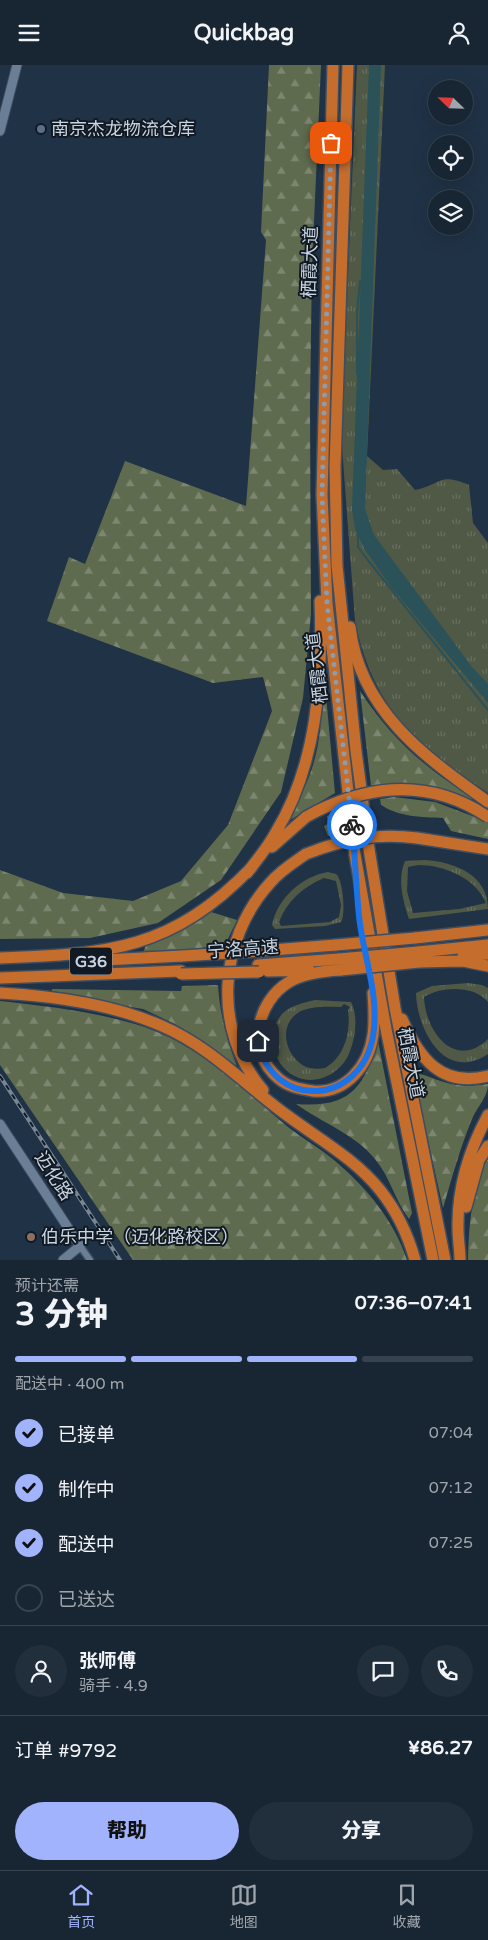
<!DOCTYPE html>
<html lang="zh">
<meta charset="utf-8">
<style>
:root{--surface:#182634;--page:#212e3c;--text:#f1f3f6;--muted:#9fa5ac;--line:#36434f;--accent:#a1b3fd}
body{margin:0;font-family:"Varela Round","Noto Sans SC",sans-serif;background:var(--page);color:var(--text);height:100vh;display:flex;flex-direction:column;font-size:19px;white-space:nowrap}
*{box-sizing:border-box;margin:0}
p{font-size:16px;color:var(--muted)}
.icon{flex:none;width:28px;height:28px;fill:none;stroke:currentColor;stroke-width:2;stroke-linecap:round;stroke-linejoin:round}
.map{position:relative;height:1195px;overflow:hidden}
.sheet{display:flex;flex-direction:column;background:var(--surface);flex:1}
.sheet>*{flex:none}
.needle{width:32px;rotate:293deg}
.buttons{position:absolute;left:428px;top:15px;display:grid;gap:10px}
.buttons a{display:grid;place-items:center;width:45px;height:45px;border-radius:50%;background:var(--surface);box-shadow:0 5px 20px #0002,0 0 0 1px var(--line);font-size:25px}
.pin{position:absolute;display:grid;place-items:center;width:42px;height:42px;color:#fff;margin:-21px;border-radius:10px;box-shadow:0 2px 8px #0006}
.courier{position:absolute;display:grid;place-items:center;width:50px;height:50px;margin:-25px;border:4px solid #1a73e8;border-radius:50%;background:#fff;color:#222;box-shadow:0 1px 6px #0007}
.overview em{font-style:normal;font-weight:800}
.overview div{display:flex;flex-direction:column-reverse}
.overview{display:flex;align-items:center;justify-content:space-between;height:85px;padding:0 15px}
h1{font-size:32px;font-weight:800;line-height:38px}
.bar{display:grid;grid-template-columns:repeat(4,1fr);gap:8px 5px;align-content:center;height:60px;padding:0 15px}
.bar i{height:6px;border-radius:4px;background:var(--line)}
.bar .active{background:var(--accent)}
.bar p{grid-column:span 4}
.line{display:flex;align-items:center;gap:12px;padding:0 15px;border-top:1px solid var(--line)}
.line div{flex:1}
.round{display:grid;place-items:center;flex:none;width:52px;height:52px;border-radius:26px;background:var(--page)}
ol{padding:0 15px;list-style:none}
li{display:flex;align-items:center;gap:15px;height:55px}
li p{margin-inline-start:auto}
li .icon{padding:5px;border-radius:50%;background:var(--accent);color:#111;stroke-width:4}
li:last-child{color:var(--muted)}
li i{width:28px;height:28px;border:2px solid var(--line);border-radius:50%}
.action{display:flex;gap:10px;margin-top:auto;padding:10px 15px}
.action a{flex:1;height:58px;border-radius:30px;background:var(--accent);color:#111;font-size:20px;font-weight:800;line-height:58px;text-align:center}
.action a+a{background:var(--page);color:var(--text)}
header{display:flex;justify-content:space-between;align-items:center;height:65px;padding:0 15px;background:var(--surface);font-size:22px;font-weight:800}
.tab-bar{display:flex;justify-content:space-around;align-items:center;height:70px;border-top:1px solid var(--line);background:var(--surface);font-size:14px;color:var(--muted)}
.tab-bar a{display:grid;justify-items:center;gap:2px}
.tab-bar .active{color:var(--accent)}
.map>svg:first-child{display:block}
</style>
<header><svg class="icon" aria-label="menu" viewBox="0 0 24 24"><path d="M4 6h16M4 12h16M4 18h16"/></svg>Quickbag<svg class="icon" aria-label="person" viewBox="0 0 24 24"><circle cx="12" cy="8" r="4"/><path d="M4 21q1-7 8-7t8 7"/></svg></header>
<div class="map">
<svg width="488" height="1195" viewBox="0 0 488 1195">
<defs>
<pattern id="grass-tufts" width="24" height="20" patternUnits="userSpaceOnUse" patternTransform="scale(1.25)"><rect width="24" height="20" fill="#505945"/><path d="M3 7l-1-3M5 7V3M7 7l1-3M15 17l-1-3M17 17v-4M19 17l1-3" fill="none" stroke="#687060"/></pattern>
<pattern id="forest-firs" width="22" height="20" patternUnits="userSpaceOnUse" patternTransform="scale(1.25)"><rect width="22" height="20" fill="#5f6b4f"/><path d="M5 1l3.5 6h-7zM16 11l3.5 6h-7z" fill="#7c8670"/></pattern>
</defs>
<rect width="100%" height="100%" fill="#203246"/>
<path fill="url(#grass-tufts)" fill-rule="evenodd" d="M 357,0 L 385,0 L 367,391 L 383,405 L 397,404 L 415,425 C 443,419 438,407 469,420 L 473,458 L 488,478 L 488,728 C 416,680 373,644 355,556 L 341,369 Z
M 425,795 C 455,797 488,810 488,844 L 409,854 C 403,836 397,814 405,796 ZM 418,800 C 444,800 476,813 486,838 L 459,844 L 413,848 L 407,826 L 408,802 Z
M 328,807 C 330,808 333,808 336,809 C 343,814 346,850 341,857 L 325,861 L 275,864 L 272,860 C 277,834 302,811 328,807 ZM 324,813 L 336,816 L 341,840 L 339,852 L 330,857 L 281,861 L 279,857 C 287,836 303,822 324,813 Z
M 468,918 L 482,920 L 488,923 L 488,937 C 475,920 441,921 424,932 C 425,966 455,1006 488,974 L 488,989 C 445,1018 417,965 416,928 L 432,921 Z
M 315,935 L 351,937 C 358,952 356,970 350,986 C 341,1012 307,1026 285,1004 C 271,991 269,962 283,948 C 292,940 303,938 315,935 ZM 344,939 L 350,942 L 348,945 C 351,966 345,992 325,1003 C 319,1004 312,1004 306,1002 C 287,993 278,965 295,950 C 307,940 327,942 341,942 Z"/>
<path fill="url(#forest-firs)" d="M 269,0 L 321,0 L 312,201 L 310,340 L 311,549 L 303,633 L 281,727 L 221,815 L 158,858 L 90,873 L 0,874 L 0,805 L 63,828 L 133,836 L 181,816 L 228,760 L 272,646 L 263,612 L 213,618 L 47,556 L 69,492 L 85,499 L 125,396 L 246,441 L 266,175 L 261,167 Z
M 325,620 L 335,728 L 285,758 C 316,709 322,678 322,621 Z
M 360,626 C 394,677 424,702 476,735 L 415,720 L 371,721 Z
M 394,732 L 435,737 L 483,755 L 488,758 L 488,774 L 451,766 L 443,753 C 422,752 399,752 381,740 L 380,734 Z
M 336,747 L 340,768 L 328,771 L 324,761 L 328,759 L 327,751 Z
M 211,847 L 237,855 L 225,880 L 159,888 L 143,888 L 146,880 L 175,869 Z
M 218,920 C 220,949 226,973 237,1001 L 175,959 L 143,944 L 52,929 L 52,924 L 181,926 L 182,921 Z
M 0,936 C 45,941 91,946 135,959 C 197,977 240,1022 288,1062 C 303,1074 320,1083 334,1095 C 366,1122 394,1155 407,1195 L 133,1195 L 0,1000 Z
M 378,976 L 412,1148 L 409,1154 C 395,1135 390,1112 375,1094 C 356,1070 321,1057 296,1039 C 350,1043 363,1024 378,976 Z
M 413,1008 C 426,1009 432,1014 444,1017 C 459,1022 472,1021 488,1019 C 488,1032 477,1042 472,1054 C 460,1083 452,1113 443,1143 Z
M 488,1093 L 488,1195 L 468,1195 C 469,1162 471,1123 488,1093 Z"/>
<path fill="#2b5159" d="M 369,0 L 381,0 L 365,444 L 374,470 L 472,602 L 488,619 L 488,638 L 392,523 L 365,485 L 355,464 L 352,444 Z"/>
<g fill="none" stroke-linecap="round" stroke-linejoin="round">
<path stroke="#2b5159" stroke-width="2" d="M 357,309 L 357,248 L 360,216
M 358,468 L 358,482 L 367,494 L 488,645"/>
<g stroke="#3e4d5f" stroke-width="9">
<path id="street" d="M 80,1181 L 90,1195"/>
</g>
<g stroke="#3e4d5f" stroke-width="11">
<path id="secondary" d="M 0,66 L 17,0
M 0,1059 L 80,1181 L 63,1195"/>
</g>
<g stroke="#3e4d5f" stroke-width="14">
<path id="highway" d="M 333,0 L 322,430 L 327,538 L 355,790 L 386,964 L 433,1195
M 348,0 L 335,402 L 337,501 L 356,686 L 369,784 L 395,943 L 445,1195
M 350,562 C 360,646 425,692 488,737
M 417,773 L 488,784
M 272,782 L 306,752 L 317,746
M 247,808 C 257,795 268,782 276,767 C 317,700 323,613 320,536
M 415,873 L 488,865
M 259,886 L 336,880
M 418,887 L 488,880
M 463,891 L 488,889
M 0,893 C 109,889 172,885 252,802
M 84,896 L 182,891
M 419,897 L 463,896 L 488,901
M 258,900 L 339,894
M 341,905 C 324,906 304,908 289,917 C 256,937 246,986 278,1013 C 288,1022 300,1024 313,1026 C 346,1029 369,1000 373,970 C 375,956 374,942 373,928
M 268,906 L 309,905
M 0,913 L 181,906
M 0,928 C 55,931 112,939 162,961 C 211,982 246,1021 288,1051 C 319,1074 355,1094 380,1125 C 396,1145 408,1170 415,1195
M 402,954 C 419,993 441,1023 488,1011
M 263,1025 C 212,966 218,875 270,818 C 280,806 293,798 306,789
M 466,1142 L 479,1095 L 488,1081
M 460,1195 C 460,1185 458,1174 458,1164 C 457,1124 469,1085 488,1050"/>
</g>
<use href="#street" stroke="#6a7f96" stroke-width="6"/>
<use href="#secondary" stroke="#6a7f96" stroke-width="9"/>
<use href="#highway" stroke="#c46d2c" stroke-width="11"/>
<g stroke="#778697" stroke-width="4">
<path id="rail" d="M 0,1011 L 120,1195"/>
</g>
<use href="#rail" stroke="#111922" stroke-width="2" stroke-dasharray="5.5" stroke-linecap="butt"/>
<g stroke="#3e4d5f" stroke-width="14" stroke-linecap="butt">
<path id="highway-bridge" d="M 317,746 C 375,718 433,715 488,752
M 306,789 C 344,774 377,768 417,773
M 336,880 L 415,873
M 182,891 L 259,886
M 339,894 L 418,887
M 341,905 L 419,897
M 181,909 L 259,907"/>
</g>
<use href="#highway-bridge" stroke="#c46d2c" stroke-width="11"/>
</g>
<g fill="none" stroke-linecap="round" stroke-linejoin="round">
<path stroke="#8d9bab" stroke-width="5" stroke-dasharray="0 9" d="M 331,78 L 322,430 L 327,538 L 352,760"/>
<path stroke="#1a73e8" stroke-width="6" d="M 258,976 C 272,1046 361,1041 373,971 C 380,930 363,891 359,851 C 356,821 355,790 352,760"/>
</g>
<circle fill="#5c6f8a" stroke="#111922" stroke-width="2" cx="41" cy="64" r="5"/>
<circle fill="#8d6e63" stroke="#111922" stroke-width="2" cx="31" cy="1172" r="5"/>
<g text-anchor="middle" stroke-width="4" stroke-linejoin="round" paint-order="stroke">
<rect fill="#111922" stroke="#919ca8" stroke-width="1" x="70" y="882.5" width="42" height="27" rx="4"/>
<g font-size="16" font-weight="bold" fill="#c8d4e1">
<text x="91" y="902">G36</text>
</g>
<g font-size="18" fill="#c8d4e1" stroke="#111922" text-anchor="start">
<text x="51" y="70">南京杰龙物流仓库</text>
<text x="41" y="1178">伯乐中学（迈化路校区）</text>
</g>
<g font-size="18" fill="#c8d4e1" stroke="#111922">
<text transform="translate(310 197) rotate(-88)" y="6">栖霞大道</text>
<text transform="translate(317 603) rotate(-97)" y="6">栖霞大道</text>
<text transform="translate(243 884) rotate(-4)" y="6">宁洛高速</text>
<text transform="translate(411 998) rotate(79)" y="6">栖霞大道</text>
<text transform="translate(54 1111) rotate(57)" y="6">迈化路</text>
</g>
</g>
</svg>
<div class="buttons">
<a><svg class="needle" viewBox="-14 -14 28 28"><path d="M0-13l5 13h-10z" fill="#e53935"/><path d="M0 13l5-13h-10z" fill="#9fa5ac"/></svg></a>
<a><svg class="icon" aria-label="locate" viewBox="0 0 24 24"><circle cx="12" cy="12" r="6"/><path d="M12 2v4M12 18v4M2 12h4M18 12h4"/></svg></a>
<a><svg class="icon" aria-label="layers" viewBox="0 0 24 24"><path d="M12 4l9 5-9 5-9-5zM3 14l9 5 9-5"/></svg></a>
</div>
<div class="pin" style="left:331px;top:78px;background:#ea580c"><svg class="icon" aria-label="bag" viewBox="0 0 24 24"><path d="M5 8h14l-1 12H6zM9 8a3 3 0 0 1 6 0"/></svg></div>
<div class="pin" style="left:258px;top:976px;background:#1f2937"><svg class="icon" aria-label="home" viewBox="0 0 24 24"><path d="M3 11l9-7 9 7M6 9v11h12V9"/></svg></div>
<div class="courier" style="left:352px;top:760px"><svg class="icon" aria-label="bike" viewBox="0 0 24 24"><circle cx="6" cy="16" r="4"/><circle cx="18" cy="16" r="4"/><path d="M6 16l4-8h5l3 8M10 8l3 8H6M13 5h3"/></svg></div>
</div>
<section class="sheet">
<div class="overview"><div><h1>3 分钟</h1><p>预计还需</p></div><em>07:36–07:41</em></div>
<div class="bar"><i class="active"></i><i class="active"></i><i class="active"></i><i></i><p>配送中 · 400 m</p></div>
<ol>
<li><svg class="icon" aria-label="check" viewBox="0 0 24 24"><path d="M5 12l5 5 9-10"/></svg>已接单<p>07:04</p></li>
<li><svg class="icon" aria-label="check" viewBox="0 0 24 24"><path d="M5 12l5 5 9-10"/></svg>制作中<p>07:12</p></li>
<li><svg class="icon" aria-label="check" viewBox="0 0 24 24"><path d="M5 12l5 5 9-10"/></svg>配送中<p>07:25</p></li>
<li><i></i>已送达</li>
</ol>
<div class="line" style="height:90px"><a class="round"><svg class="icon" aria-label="person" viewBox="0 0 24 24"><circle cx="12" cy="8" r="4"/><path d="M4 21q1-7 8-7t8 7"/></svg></a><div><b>张师傅</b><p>骑手 · 4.9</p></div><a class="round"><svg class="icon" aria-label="chat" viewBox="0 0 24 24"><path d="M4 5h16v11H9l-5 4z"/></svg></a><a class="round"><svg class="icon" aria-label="phone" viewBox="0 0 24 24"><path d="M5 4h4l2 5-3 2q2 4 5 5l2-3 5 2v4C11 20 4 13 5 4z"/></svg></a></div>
<div class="line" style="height:65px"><div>订单 #9792</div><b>¥86.27</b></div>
<div class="action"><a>帮助</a><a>分享</a></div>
</section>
<nav class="tab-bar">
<a class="active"><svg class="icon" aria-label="home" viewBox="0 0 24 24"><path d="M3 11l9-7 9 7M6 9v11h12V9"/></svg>首页</a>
<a><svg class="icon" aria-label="map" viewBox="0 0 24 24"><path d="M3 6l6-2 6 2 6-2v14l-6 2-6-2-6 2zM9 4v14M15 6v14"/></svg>地图</a>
<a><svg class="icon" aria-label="saved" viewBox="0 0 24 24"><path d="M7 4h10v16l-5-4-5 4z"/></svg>收藏</a>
</nav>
